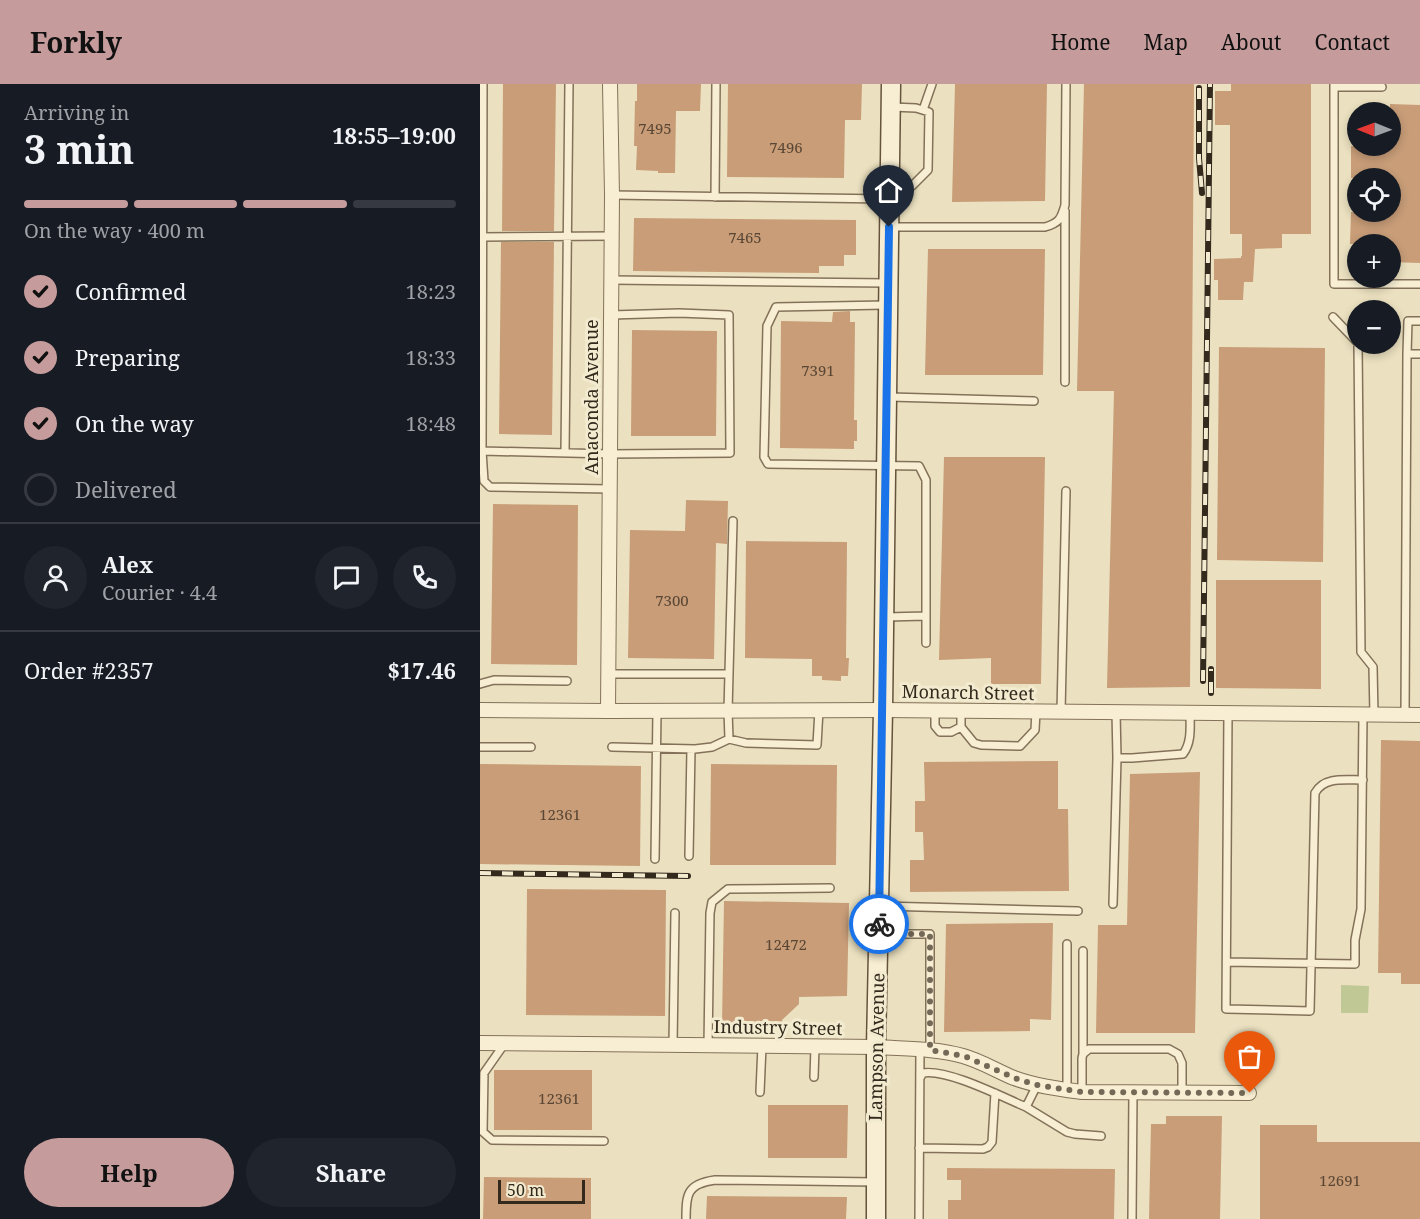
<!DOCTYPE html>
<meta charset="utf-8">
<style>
:root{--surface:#171b24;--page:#20242c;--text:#f1f3f6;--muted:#9ea1a6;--line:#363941;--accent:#c59c9b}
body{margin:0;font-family:"Noto Serif",serif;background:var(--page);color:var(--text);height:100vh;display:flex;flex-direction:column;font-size:22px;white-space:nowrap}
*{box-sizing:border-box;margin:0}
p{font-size:20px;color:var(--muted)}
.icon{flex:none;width:33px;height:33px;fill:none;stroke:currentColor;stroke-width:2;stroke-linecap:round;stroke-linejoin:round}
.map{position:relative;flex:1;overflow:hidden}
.side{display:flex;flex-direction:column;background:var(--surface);width:480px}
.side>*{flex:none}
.needle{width:39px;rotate:271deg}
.buttons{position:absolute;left:867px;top:18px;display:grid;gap:12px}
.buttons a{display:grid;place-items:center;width:54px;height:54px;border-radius:50%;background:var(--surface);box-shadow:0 3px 9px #0003;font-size:30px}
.scale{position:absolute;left:18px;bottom:15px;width:87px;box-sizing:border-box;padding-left:6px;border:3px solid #34291d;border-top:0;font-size:16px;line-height:21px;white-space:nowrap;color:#34291d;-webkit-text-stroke:4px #f3ebcf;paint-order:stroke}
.pin{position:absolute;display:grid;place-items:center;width:51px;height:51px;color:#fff;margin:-62px -26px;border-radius:50% 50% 50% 0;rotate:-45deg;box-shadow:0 0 6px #0007}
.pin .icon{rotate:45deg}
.courier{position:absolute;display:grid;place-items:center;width:60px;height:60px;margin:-30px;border:4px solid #1a73e8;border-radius:50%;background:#fff;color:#222;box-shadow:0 2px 8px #0007}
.overview em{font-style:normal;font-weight:700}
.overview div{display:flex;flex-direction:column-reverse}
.overview{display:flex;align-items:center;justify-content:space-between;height:102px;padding:0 24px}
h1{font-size:39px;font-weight:700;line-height:45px}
.bar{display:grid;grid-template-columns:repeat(4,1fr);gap:9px 6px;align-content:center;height:72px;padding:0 24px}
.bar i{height:8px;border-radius:4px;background:var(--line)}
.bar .selected{background:var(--accent)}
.bar p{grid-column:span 4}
.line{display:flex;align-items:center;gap:15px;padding:0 24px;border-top:2px solid var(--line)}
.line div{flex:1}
.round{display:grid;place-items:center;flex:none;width:63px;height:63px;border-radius:32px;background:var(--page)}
ol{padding:0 24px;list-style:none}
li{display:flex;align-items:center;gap:18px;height:66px}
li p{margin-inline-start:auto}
li .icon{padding:6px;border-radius:50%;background:var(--accent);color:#111;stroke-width:4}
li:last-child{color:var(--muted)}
li i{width:33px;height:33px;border:3px solid var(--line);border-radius:50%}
.primary-button{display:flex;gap:12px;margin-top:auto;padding:12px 24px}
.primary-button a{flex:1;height:69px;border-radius:36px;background:var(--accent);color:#111;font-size:24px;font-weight:700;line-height:69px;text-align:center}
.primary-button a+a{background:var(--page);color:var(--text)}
header{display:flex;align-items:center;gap:36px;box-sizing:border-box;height:84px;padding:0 30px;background:var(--accent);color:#111}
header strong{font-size:28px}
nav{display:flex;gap:33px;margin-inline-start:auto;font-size:21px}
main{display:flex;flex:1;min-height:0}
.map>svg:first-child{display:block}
</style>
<header>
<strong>Forkly</strong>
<nav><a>Home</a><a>Map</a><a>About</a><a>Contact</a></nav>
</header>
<main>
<section class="side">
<div class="overview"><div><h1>3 min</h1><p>Arriving in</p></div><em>18:55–19:00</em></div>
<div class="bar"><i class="selected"></i><i class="selected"></i><i class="selected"></i><i></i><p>On the way · 400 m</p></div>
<ol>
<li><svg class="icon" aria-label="check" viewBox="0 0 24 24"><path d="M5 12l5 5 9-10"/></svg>Confirmed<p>18:23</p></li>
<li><svg class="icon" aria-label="check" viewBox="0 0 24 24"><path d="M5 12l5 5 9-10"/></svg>Preparing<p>18:33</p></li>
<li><svg class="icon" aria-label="check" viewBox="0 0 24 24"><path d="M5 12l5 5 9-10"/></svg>On the way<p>18:48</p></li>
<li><i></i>Delivered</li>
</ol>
<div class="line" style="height:108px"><a class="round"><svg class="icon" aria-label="person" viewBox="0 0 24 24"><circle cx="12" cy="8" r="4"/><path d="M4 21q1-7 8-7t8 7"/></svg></a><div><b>Alex</b><p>Courier · 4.4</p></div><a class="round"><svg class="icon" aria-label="chat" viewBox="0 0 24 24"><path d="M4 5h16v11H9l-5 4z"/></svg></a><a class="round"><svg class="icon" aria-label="phone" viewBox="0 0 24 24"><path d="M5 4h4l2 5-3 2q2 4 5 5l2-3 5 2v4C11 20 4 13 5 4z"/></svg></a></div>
<div class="line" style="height:78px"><div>Order #2357</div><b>$17.46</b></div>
<div class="primary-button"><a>Help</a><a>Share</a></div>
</section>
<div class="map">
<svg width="940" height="1135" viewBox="0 0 940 1135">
<rect width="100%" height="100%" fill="#ebe1c0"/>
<path fill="#c0c895" d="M 861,901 L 889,902 L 888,929 L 861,929 Z"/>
<path fill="#c89d78" d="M 23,0 L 76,0 L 74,147 L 22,147 Z
M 157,0 L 221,0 L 220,27 L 196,27 L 195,89 L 178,89 L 178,87 L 156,86 L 157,62 L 154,62 L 155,17 L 157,17 Z
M 248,0 L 382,0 L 381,36 L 365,36 L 364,94 L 247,93 Z
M 475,0 L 567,0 L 565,117 L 472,118 Z
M 604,0 L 714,0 L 710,603 L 627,604 L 634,307 L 597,307 Z
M 751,0 L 831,0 L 831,150 L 802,150 L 802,164 L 775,165 L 773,198 L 764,198 L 763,216 L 738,216 L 738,196 L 734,196 L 734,175 L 761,174 L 761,172 L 762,172 L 762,150 L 750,150 L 750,41 L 735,41 L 735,7 L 751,7 Z
M 910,20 L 940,21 L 940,179 L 910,178 L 910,160 L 870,160 L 871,128 L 910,128 L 910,94 L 871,94 L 871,62 L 910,62 Z
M 154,134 L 376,136 L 376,171 L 364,171 L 364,182 L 339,182 L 339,189 L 153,187 Z
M 21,158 L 74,158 L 72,351 L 19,350 Z
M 448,165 L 565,165 L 563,291 L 445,291 Z
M 370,227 L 370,238 L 375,238 L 374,336 L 377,336 L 377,357 L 374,357 L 374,365 L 300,364 L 301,237 L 352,238 L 353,228 Z
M 152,246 L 237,247 L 236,352 L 151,352 Z
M 739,263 L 845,264 L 843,478 L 737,476 Z
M 464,373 L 565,373 L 561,600 L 511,600 L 511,574 L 459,576 Z
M 206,416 L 248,417 L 247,460 L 236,459 L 234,575 L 148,574 L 150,446 L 205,447 Z
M 13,420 L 98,421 L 97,581 L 11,580 Z
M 266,457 L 367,458 L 366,574 L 369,574 L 368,592 L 361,592 L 361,597 L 342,596 L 342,592 L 332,592 L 332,575 L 265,574 Z
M 736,496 L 841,496 L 841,605 L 736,604 Z
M 901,656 L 940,657 L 940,900 L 921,900 L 921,889 L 898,889 Z
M 578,677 L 578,725 L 588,725 L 589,807 L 430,808 L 430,776 L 444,776 L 443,748 L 435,748 L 435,717 L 445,717 L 444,678 Z
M 0,680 L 161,682 L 160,782 L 0,780 Z
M 231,680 L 357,681 L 356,781 L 230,781 Z
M 720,688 L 715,949 L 616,949 L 618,841 L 647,841 L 650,690 Z
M 47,805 L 186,806 L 185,932 L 46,931 Z
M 244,817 L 369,819 L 367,912 L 319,913 L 319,920 L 302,936 L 302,941 L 242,940 Z
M 573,839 L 571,936 L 550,935 L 550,947 L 464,948 L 466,840 Z
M 14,986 L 112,986 L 112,1046 L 14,1046 Z
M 288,1021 L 368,1021 L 367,1074 L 288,1074 Z
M 686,1032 L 742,1032 L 740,1135 L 669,1135 L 671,1040 L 686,1040 Z
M 780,1041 L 837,1041 L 837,1058 L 940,1058 L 940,1135 L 780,1135 Z
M 467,1084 L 635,1085 L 634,1135 L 468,1135 L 468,1116 L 481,1116 L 481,1096 L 467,1096 Z
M 4,1093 L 111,1094 L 111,1135 L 3,1135 Z
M 227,1112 L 367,1113 L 366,1135 L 226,1135 Z"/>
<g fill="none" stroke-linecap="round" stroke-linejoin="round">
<g stroke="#837259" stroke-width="10">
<path id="service" d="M 3,0 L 2,367 L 130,370 L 250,369 L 249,231 L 199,229 L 131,231
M 854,0 L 854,200 L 940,200
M 854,3 L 902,3 L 900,0
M 443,26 L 452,0
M 410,107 L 432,102 L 448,86 L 449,28 L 436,24 L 412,23
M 132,111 L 408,115
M 235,113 L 236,0
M 585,127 L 585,298
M 409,143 L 565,143 C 579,139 581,135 585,121 L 586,0
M 3,153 L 132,152
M 131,196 L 408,199
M 406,221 L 296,223 L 287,242 L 284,373 L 288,380 L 439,382 L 446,396 L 446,559
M 853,233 L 878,259
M 878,260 L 881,568 L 893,583 L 894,631
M 927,270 L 928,237 L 940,237
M 410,313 L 554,317
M 2,367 L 4,397 L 10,403 L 130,405
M 85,369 L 89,0
M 253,437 L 248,627 L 249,655 L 266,659 L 337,661 L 339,626
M 406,533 L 446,532
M 128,590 L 249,590
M 0,600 L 14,596 L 87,597
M 455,626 L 455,642 L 460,648 L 471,648 L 481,643
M 481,626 L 481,643 L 494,659 L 501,661 L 540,662 L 555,646 L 556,627
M 581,628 L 586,407
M 636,628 L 637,674 L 652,674 L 703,670 C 712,658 710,643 710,629
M 748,629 L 746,925 L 830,927 L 835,709 C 844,692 866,696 883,696
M 925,631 L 927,270 L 940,270
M 0,663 L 51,663
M 132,663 L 215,665 L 232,663 L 249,655
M 209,772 L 211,665
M 175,775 L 177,627
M 633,820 L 637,674
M 401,822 L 598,827
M 400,850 L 450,850 L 450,966
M 587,860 L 587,1006
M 747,878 L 875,880 L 875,856 L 881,825 L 883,631
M 25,959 L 4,989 L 3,1048 L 12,1056 L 124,1057
M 193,961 L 195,829
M 228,962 L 230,829 L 232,818 L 248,805 L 350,804
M 603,970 L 603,867
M 334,993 L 335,963
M 440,994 L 443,989 C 468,985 522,1013 546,1023 L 557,1001
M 280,1008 L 282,962
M 602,1008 L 602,974 L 603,970 L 609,965 L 689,965 L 698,970 L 702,979 L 702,1008
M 546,1023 L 587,1048 L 595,1050 L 621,1052
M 439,1064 L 503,1065 L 508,1063 L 512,1058 L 515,1009
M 206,1135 C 206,1110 207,1100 235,1096 L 396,1098
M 439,1135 L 440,965
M 652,1135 L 653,1007"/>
</g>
<g stroke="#837259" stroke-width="16">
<path id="minor" d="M 0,626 L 128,627 L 403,626 L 940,631
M 128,627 L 132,111 L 130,0
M 0,959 L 396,963 C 425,965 455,964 483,972 C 501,977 517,987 534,994 C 556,1002 580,1005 602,1008 L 769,1009"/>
</g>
<g stroke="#65533c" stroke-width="21">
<path id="secondary" d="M 396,1135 L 396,963 L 403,626 L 411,0"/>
</g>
<use href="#service" stroke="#f7eed3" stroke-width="7"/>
<use href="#minor" stroke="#f7eed3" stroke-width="14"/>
<use href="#secondary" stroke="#f7eed3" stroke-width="18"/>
<g stroke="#34291d" stroke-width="6">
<path id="rail" d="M 719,4 L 719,74 L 722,109
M 723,597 L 730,0
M 731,609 L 731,585
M 0,789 L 208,792"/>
</g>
<use href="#rail" stroke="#f3ebcf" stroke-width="4" stroke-dasharray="11" stroke-linecap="butt"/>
</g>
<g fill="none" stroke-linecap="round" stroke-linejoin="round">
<path stroke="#746956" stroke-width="6" stroke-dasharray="0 10.8" d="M 399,840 L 398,850 L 450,850 L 450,966 L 484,972 L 537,995 L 557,1001 L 602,1008 L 770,1009"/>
<path stroke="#1a73e8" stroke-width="8" d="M 399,840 L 409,143"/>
</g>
<g text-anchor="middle" stroke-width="6" stroke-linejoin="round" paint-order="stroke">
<g font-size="15" fill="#594634">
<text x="175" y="50">7495</text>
<text x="306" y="69">7496</text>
<text x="265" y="159">7465</text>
<text x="338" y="292">7391</text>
<text x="192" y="522">7300</text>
<text x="80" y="736">12361</text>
<text x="306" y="866">12472</text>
<text x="79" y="1020">12361</text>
<text x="860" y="1102">12691</text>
</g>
<g font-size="18" fill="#34291d" stroke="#f3ebcf">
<text transform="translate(112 313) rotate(-90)" y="6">Anaconda Avenue</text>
<text transform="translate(488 609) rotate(1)" y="6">Monarch Street</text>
<text transform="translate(298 944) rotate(1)" y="6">Industry Street</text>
<text transform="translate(397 963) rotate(-89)" y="6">Lampson Avenue</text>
</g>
</g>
</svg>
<div class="buttons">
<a><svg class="needle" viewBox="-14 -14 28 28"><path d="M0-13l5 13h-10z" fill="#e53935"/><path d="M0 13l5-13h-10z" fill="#9ea1a6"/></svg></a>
<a><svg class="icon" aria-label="locate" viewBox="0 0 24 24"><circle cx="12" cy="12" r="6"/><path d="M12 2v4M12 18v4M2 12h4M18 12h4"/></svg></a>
<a>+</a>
<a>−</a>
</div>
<div class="scale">50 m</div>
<div class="pin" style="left:770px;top:1009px;background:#ea580c"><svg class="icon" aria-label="bag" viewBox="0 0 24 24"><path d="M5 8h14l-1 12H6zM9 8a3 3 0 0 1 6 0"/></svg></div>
<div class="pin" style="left:409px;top:143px;background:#1f2937"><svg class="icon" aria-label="home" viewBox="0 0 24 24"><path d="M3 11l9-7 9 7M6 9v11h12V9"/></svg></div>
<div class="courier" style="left:399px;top:840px"><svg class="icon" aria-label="bike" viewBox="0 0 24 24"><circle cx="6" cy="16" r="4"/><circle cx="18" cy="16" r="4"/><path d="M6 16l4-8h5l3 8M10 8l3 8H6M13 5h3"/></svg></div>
</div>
</main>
